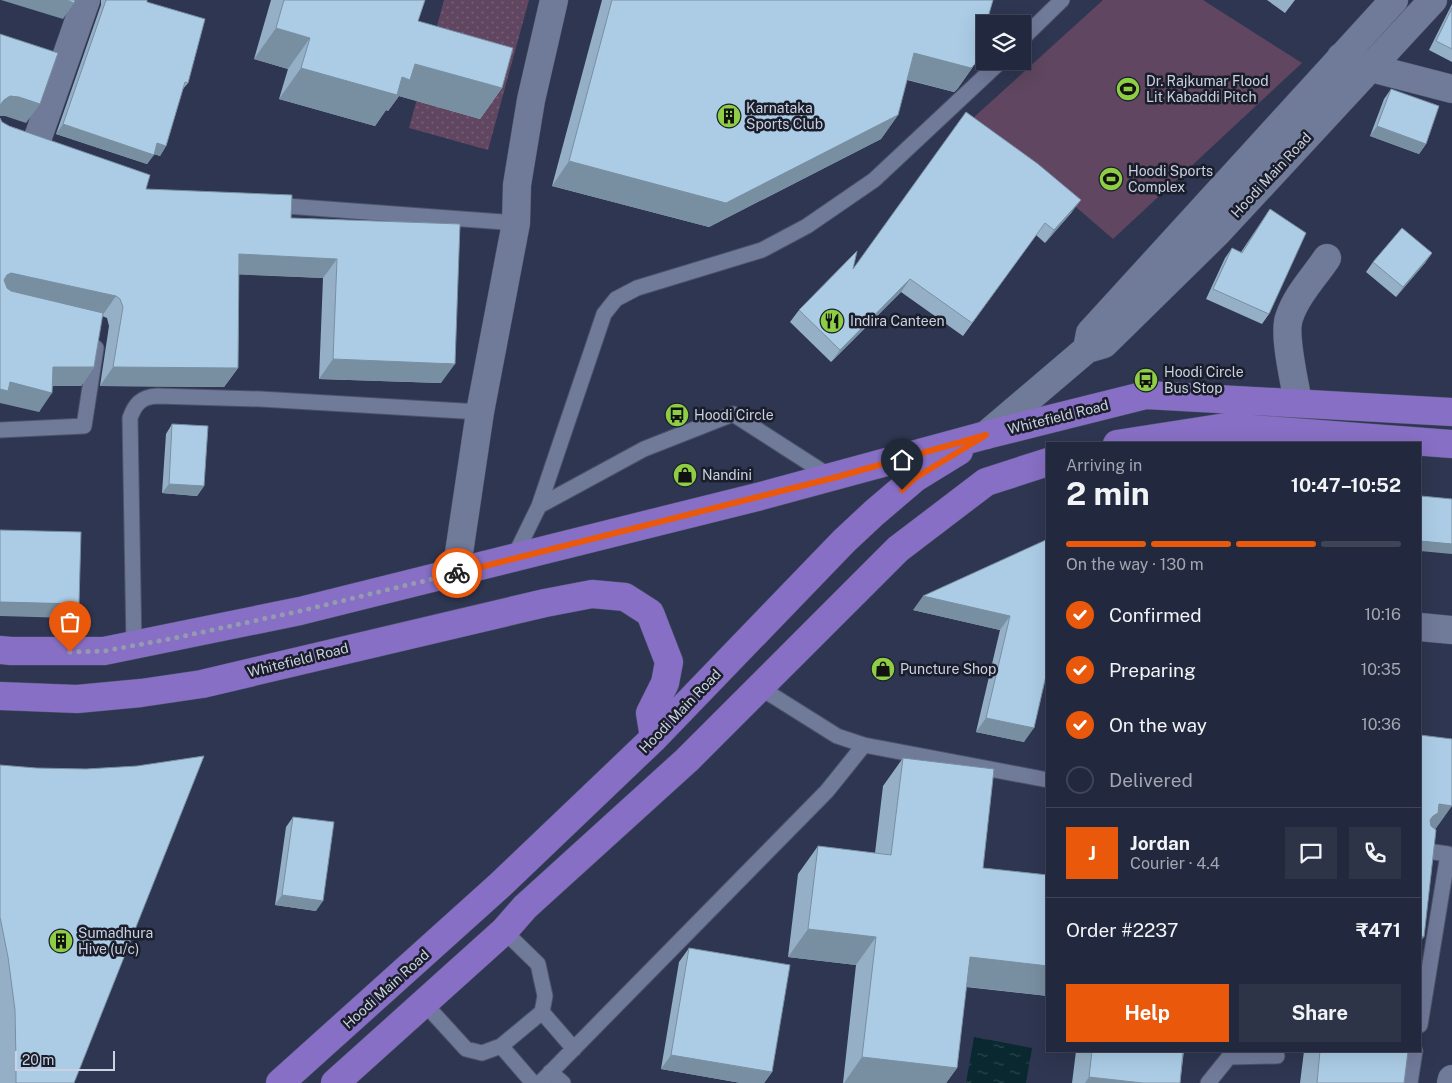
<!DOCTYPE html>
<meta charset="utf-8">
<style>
:root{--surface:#22283d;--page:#2e3448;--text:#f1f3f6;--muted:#a2a6b0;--line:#3f4457;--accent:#ea580c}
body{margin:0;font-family:"Public Sans",sans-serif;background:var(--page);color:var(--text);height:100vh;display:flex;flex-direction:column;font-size:19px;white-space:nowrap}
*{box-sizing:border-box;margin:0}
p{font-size:16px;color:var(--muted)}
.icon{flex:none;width:28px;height:28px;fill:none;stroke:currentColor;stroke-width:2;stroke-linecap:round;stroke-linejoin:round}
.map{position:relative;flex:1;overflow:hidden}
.drawer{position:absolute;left:1046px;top:442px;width:375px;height:610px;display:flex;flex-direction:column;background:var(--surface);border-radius:0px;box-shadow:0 5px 20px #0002,0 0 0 1px var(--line)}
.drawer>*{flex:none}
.controls{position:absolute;left:976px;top:15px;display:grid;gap:10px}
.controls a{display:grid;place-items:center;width:55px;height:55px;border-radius:0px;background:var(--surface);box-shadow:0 5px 20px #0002,0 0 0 1px var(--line);font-size:25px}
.scale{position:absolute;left:15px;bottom:12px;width:100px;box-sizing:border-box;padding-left:5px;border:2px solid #cbd1e2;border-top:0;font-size:14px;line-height:18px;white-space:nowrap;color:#cbd1e2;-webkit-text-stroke:4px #1a1e2b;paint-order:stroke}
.pin{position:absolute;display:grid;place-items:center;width:42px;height:42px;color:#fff;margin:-51px -21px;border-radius:50% 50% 50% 0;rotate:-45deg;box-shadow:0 0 5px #0007}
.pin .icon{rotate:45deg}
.courier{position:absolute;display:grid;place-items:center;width:50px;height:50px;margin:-25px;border:4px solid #ea580c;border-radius:50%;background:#fff;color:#222;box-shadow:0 1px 6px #0007}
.overview em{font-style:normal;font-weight:700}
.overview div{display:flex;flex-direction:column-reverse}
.overview{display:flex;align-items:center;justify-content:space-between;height:85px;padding:0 20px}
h1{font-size:32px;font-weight:700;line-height:38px}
.bar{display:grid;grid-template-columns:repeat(4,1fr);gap:8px 5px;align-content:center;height:60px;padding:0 20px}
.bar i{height:6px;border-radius:4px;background:var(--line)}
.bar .selected{background:var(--accent)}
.bar p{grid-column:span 4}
.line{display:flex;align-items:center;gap:12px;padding:0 20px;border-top:1px solid var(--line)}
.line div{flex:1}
.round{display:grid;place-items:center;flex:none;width:52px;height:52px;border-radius:0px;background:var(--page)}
ol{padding:0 20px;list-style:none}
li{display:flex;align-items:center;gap:15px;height:55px}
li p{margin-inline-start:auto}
li .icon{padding:5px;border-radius:50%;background:var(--accent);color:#fff;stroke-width:4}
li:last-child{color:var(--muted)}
li i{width:28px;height:28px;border:2px solid var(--line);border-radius:50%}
.cta{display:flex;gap:10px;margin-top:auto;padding:10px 20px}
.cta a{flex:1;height:58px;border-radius:0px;background:var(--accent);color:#fff;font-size:20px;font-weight:700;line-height:58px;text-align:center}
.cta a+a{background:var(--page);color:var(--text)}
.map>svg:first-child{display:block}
</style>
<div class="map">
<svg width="1452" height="1083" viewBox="0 0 1452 1083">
<defs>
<pattern id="park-dots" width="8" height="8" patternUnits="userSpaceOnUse" patternTransform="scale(1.25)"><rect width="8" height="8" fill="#604660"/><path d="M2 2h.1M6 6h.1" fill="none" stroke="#756076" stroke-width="1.8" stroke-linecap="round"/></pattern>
<pattern id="water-ripples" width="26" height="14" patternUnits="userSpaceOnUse" patternTransform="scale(1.25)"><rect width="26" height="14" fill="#09282f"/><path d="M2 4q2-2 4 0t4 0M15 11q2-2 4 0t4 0" fill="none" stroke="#2c464d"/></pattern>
</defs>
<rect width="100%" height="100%" fill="#2e3651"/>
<path fill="url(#park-dots)" d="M 444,0 L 529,0 L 488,150 L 409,128 Z"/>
<path fill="#604660" d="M 1103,0 L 1203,0 L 1302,63 L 1113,239 L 973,118 Z"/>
<path fill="url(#water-ripples)" d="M 974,1037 L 1032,1048 L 1026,1083 L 966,1083 Z"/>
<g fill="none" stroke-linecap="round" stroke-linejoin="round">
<g stroke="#4c536a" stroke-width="17">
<path id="service" d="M 1022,39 L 1062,0
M 286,206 L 516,223
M 0,430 L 84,426 L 96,348
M 539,506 L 604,314 L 616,299 L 637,288 L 762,250 L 807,226 L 874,180 L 1001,61
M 513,559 L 539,506 L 644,449 L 733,414 L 831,477
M 134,646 L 130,418 C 135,404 141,397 157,396 L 260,399 L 480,412
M 759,687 L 837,736 L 864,745 L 1048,780
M 1420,850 L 1448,854 L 1420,1025
M 424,1003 L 466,1049 L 482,1053 L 501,1046 L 542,1012 L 545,996 L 538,964 L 504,931
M 542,1012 L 574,1049
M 501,1046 L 533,1083
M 550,1072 L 563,1083
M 540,1083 L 827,791 L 864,745
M 1208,1083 L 1229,1057 L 1277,1056
M 1410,1083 L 1415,1051"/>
</g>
<g stroke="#4c536a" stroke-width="29">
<path id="minor" d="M 1341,57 L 1371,68 L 1452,89
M 36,143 L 86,0
M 1298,403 C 1295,383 1283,335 1289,318 C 1296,296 1314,277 1327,258
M 456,573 L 480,412 L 516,223 L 517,185 L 531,100 L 554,0
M 1420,627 L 1452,630
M 1451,1083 L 1452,1079"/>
</g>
<g stroke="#4c536a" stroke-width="29">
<path id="secondary" d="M 1087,349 L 1090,333 L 1394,0
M 986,435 L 1087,349 L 1104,344 L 1217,233 L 1433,0"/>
</g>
<g stroke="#4c536a" stroke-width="29">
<path id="primary" d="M 1117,444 L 1226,427 L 1452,444
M 0,650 L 11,651 L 104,651 L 300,611 L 761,496 L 986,435 L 1146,395 L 1452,412
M 0,696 L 77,699 L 141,693 L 202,684 L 545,603 L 592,594 L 625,597 L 650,613 L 669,662 L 665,683 L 650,713 L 654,738
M 280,1083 L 500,885 L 654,738 L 844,541 L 874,513 L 915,478 L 959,451
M 335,1083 L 504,931 L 525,907 L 687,760 L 898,549 L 986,482 L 1048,462"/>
</g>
<use href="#service" stroke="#707a99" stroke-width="15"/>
<use href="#minor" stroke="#707a99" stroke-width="28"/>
<use href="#secondary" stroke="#707a99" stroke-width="28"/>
<use href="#primary" stroke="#876fc5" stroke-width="28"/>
</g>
<path fill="#94afc6" d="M 101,0 L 147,0 L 147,2 L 188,83 L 183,89 L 166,146 L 160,156 L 154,154 L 147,164 L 56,134 L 101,5 Z
M 271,0 L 425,0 L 418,21 L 502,88 L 480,119 L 399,96 L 388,111 L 386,110 L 375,126 L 279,99 L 288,69 L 254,59 Z
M 602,0 L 993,0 L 975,64 L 958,88 L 954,92 L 907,80 L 898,115 L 881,139 L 709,227 L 552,186 Z
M 1267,0 L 1295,0 L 1285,13 Z
M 1452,4 L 1452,62 L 1429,50 Z
M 1391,89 L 1426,144 L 1419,154 L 1370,136 L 1384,99 Z
M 2,122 L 9,126 L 146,189 L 291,218 L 460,224 L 441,383 L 319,379 L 323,278 L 239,274 L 238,368 L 224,387 L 100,386 L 109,326 L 107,318 L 102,316 L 94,367 L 81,386 L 53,386 L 39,412 Z
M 1270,209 L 1269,314 L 1262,324 L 1206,299 L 1225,258 L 1232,248 L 1241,252 Z
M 1072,212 L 1045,243 L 1036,235 L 963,336 L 901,292 L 831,362 L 790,322 L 799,310 L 853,269 Z
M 1432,253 L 1425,263 L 1396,297 L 1366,272 L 1373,262 Z
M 172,424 L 204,486 L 197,496 L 162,493 L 166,434 Z
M 1048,539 L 1047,669 L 1024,742 L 976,732 L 1000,630 L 913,610 Z
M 903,758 L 983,868 L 1048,875 L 1048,996 L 966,987 L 957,1068 L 946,1083 L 843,1083 L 856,965 L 788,957 L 798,874 L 818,846 L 875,853 L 883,786 Z
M 0,765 L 74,1083 L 0,1083 Z
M 293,817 L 316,911 L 275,905 L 286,827 Z
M 689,948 L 772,1072 L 764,1083 L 741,1083 L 661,1069 L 679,962 Z
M 1076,1051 L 1184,1051 L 1180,1083 L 1072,1083 Z
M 1304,1051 L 1408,1051 L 1404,1083 L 1300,1083 Z"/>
<path fill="#788fa1" d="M 1,0 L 66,0 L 74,3 L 63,19 Z
M 276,28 L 310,38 L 288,69 L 254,59 Z
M 914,53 L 975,64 L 958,88 L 954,92 L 898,77 Z
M 415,64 L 502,88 L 480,119 L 399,96 L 388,111 L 386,110 L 375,126 L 279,99 L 301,68 L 402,77 Z
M 10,96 L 19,97 L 40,104 L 26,123 L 5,116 L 0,116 L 0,105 L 4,100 Z
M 898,115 L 881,139 L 709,227 L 552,186 L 569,161 Z
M 63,124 L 154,155 L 147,164 L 56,134 Z
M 1377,126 L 1426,144 L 1419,154 L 1370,136 Z
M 157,143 L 166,146 L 160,156 L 151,153 Z
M 1081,200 L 1072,212 L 1045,243 L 1054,230 Z
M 1432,253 L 1425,263 L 1396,297 L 1403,287 Z
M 239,254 L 337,259 L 323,278 L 225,274 Z
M 11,273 L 116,296 L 102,316 L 0,292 L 0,285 L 7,275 Z
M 910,279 L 901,292 L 831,362 L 840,350 Z
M 333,359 L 455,364 L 441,383 L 319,379 Z
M 53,367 L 94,367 L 81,386 L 40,386 Z
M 113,367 L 238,368 L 224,387 L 100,386 Z
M 10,382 L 52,393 L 39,412 L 0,403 L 0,389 Z
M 169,484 L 204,486 L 197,496 L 162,493 Z
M 1420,541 L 1452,544 L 1452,554 L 1420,551 Z
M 923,596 L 1010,616 L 1000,630 L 913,610 Z
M 0,602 L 79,604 L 69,618 L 0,616 Z
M 986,718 L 1034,728 L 1024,742 L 976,732 Z
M 1439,804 L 1452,806 L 1432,834 L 1421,832 Z
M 282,895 L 323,901 L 316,911 L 275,905 Z
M 808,929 L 876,937 L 856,965 L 788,957 Z
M 1420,936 L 1424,937 L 1420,942 Z
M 970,957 L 1048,966 L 1048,996 L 951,985 Z
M 671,1055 L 772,1072 L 764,1083 L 741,1083 L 661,1069 Z
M 862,1057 L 957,1068 L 946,1083 L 844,1083 Z
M 1089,1077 L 1143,1083 L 1085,1083 Z"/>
<path fill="#accce6" stroke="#788fa1" d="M 66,0 L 75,0 L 74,3 Z
M 106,0 L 147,0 L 147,2 L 205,19 L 188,83 L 185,82 L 166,146 L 157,143 L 154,155 L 63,124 Z
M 284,0 L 425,0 L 418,21 L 513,48 L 502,88 L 415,64 L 410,80 L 402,77 L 397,95 L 301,68 L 310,38 L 276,28 Z
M 612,0 L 993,0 L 986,24 L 985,24 L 985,28 L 975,64 L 971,68 L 914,53 L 898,115 L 726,203 L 569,161 Z
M 1452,8 L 1452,49 L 1436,41 Z
M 0,34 L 58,53 L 40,104 L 19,97 L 10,96 L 4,100 L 0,105 Z
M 1391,89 L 1439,106 L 1426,144 L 1377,126 Z
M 966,112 L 1038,164 L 1081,200 L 1054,230 L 1045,223 L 972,323 L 910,279 L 840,350 L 799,310 L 857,251 L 853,269 Z
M 0,118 L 2,122 L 9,126 L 150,175 L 146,189 L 292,195 L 291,218 L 460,224 L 455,364 L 333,359 L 337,259 L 239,254 L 238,368 L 113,367 L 123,307 L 120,299 L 116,296 L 11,273 L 7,275 L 4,280 L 7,288 L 11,291 L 103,313 L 94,367 L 53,367 L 52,393 L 10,382 L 8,391 L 0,389 Z
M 1270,209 L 1306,233 L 1269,314 L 1213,289 L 1232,248 L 1242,253 Z
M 1402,228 L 1432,253 L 1403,287 L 1373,262 Z
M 172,424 L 208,426 L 204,486 L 169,484 Z
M 1421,496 L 1452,499 L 1452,544 L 1420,541 Z
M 0,530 L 81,532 L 79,604 L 0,602 Z
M 1048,539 L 1048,667 L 1034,728 L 986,718 L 1010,616 L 923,596 Z
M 1420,735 L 1452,739 L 1452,806 L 1439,804 L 1438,813 L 1433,816 L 1430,820 L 1431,826 L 1436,830 L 1424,937 L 1420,936 Z
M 204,756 L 74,1083 L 16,1083 L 16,1062 L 15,1010 L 8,957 L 0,917 L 0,765 L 36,768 L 86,769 L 137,766 Z
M 903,758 L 994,769 L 983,868 L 1048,875 L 1048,966 L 970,957 L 957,1068 L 862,1057 L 876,937 L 808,929 L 818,846 L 891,855 Z
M 293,817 L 334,822 L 323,901 L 282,895 Z
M 689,948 L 790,965 L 772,1072 L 671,1055 Z
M 1092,1051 L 1183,1051 L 1180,1083 L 1143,1083 L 1089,1077 Z
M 1320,1051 L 1408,1051 L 1404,1083 L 1317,1083 Z"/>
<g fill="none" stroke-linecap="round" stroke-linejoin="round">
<path stroke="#949baf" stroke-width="5" stroke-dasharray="0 9" d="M 70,652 L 104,651 L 175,638 L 300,611 L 457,573"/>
<path stroke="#ea580c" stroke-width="6" d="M 457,573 L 833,478 L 986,435 L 915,478 L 902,490"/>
</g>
<defs>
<g id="stadium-disc" transform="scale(1.25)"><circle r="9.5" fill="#8dce44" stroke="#1a1e2b"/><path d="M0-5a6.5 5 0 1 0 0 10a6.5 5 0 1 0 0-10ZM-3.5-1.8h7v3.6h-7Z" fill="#111"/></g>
<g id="building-disc" transform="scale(1.25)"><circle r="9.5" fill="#8dce44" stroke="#1a1e2b"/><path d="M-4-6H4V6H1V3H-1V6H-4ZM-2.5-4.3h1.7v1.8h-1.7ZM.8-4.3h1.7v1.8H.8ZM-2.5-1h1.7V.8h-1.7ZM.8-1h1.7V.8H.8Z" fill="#111"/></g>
<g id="restaurant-disc" transform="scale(1.25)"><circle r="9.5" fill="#8dce44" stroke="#1a1e2b"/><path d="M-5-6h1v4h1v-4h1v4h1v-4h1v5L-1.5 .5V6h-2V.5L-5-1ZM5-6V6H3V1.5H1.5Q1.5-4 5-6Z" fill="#111"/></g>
<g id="bus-disc" transform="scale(1.25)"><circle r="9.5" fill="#8dce44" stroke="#1a1e2b"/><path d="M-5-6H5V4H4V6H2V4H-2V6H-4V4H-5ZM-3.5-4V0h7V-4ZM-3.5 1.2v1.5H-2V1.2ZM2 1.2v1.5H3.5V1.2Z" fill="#111"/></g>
<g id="shop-disc" transform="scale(1.25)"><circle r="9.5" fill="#8dce44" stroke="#1a1e2b"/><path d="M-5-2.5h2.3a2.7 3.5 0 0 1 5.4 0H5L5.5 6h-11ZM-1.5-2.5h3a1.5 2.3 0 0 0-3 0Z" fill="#111"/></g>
</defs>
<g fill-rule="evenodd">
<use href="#stadium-disc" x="1128" y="89"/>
<use href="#building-disc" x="729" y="116"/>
<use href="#stadium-disc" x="1111" y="179"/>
<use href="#restaurant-disc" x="832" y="321"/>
<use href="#bus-disc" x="1146" y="380"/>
<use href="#bus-disc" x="677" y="415"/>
<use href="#shop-disc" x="685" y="475"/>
<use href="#shop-disc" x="883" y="669"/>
<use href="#building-disc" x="61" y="941"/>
</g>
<g text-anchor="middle" stroke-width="5" stroke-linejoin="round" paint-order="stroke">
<g font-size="14" fill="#cbd1e2" stroke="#1a1e2b" text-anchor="start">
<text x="1146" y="86">Dr. Rajkumar Flood<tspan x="1146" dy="16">Lit Kabaddi Pitch</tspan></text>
<text x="746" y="113">Karnataka<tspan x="746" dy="16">Sports Club</tspan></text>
<text x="1128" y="176">Hoodi Sports<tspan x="1128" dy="16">Complex</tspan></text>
<text x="850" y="326">Indira Canteen</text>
<text x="1164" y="377">Hoodi Circle<tspan x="1164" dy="16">Bus Stop</tspan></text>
<text x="694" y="420">Hoodi Circle</text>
<text x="702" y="480">Nandini</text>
<text x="900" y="674">Puncture Shop</text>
<text x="78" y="938">Sumadhura<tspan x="78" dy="16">Hive (u/c)</tspan></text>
</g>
<g font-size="14" fill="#cbd1e2" stroke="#1a1e2b">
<text transform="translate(1271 175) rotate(-47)" y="5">Hoodi Main Road</text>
<text transform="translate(1058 417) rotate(-14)" y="5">Whitefield Road</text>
<text transform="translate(298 660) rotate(-14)" y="5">Whitefield Road</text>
<text transform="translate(680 711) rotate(-46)" y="5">Hoodi Main Road</text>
<text transform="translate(386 989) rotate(-42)" y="5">Hoodi Main Road</text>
</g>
</g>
</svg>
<div class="controls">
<a><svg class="icon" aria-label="layers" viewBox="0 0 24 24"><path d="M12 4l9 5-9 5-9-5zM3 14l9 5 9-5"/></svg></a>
</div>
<div class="scale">20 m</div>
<div class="pin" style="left:70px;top:652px;background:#ea580c"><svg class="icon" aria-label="bag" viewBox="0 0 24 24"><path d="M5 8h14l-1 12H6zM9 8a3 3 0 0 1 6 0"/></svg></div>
<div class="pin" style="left:902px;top:490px;background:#1f2937"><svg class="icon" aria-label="home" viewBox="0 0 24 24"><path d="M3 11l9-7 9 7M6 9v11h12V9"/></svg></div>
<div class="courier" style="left:457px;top:573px"><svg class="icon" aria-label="bike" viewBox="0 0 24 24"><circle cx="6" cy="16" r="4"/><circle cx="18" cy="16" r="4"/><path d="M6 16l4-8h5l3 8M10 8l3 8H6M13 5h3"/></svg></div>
<section class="drawer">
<div class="overview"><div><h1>2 min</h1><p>Arriving in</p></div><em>10:47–10:52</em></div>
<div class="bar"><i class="selected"></i><i class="selected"></i><i class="selected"></i><i></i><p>On the way · 130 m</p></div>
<ol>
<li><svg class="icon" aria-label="check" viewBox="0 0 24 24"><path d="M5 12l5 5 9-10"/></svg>Confirmed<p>10:16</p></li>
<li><svg class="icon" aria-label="check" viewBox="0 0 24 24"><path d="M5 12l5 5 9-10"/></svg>Preparing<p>10:35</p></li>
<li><svg class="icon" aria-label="check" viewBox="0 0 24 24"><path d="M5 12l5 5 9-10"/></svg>On the way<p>10:36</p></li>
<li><i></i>Delivered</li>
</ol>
<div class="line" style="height:90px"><b class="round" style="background:var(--accent);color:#fff">J</b><div><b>Jordan</b><p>Courier · 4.4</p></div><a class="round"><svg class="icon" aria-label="chat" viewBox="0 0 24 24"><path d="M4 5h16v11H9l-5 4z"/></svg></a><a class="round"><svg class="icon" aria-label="phone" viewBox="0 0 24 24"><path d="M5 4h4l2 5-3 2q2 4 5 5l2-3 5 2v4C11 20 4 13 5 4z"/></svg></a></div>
<div class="line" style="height:65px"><div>Order #2237</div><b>₹471</b></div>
<div class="cta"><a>Help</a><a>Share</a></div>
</section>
</div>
